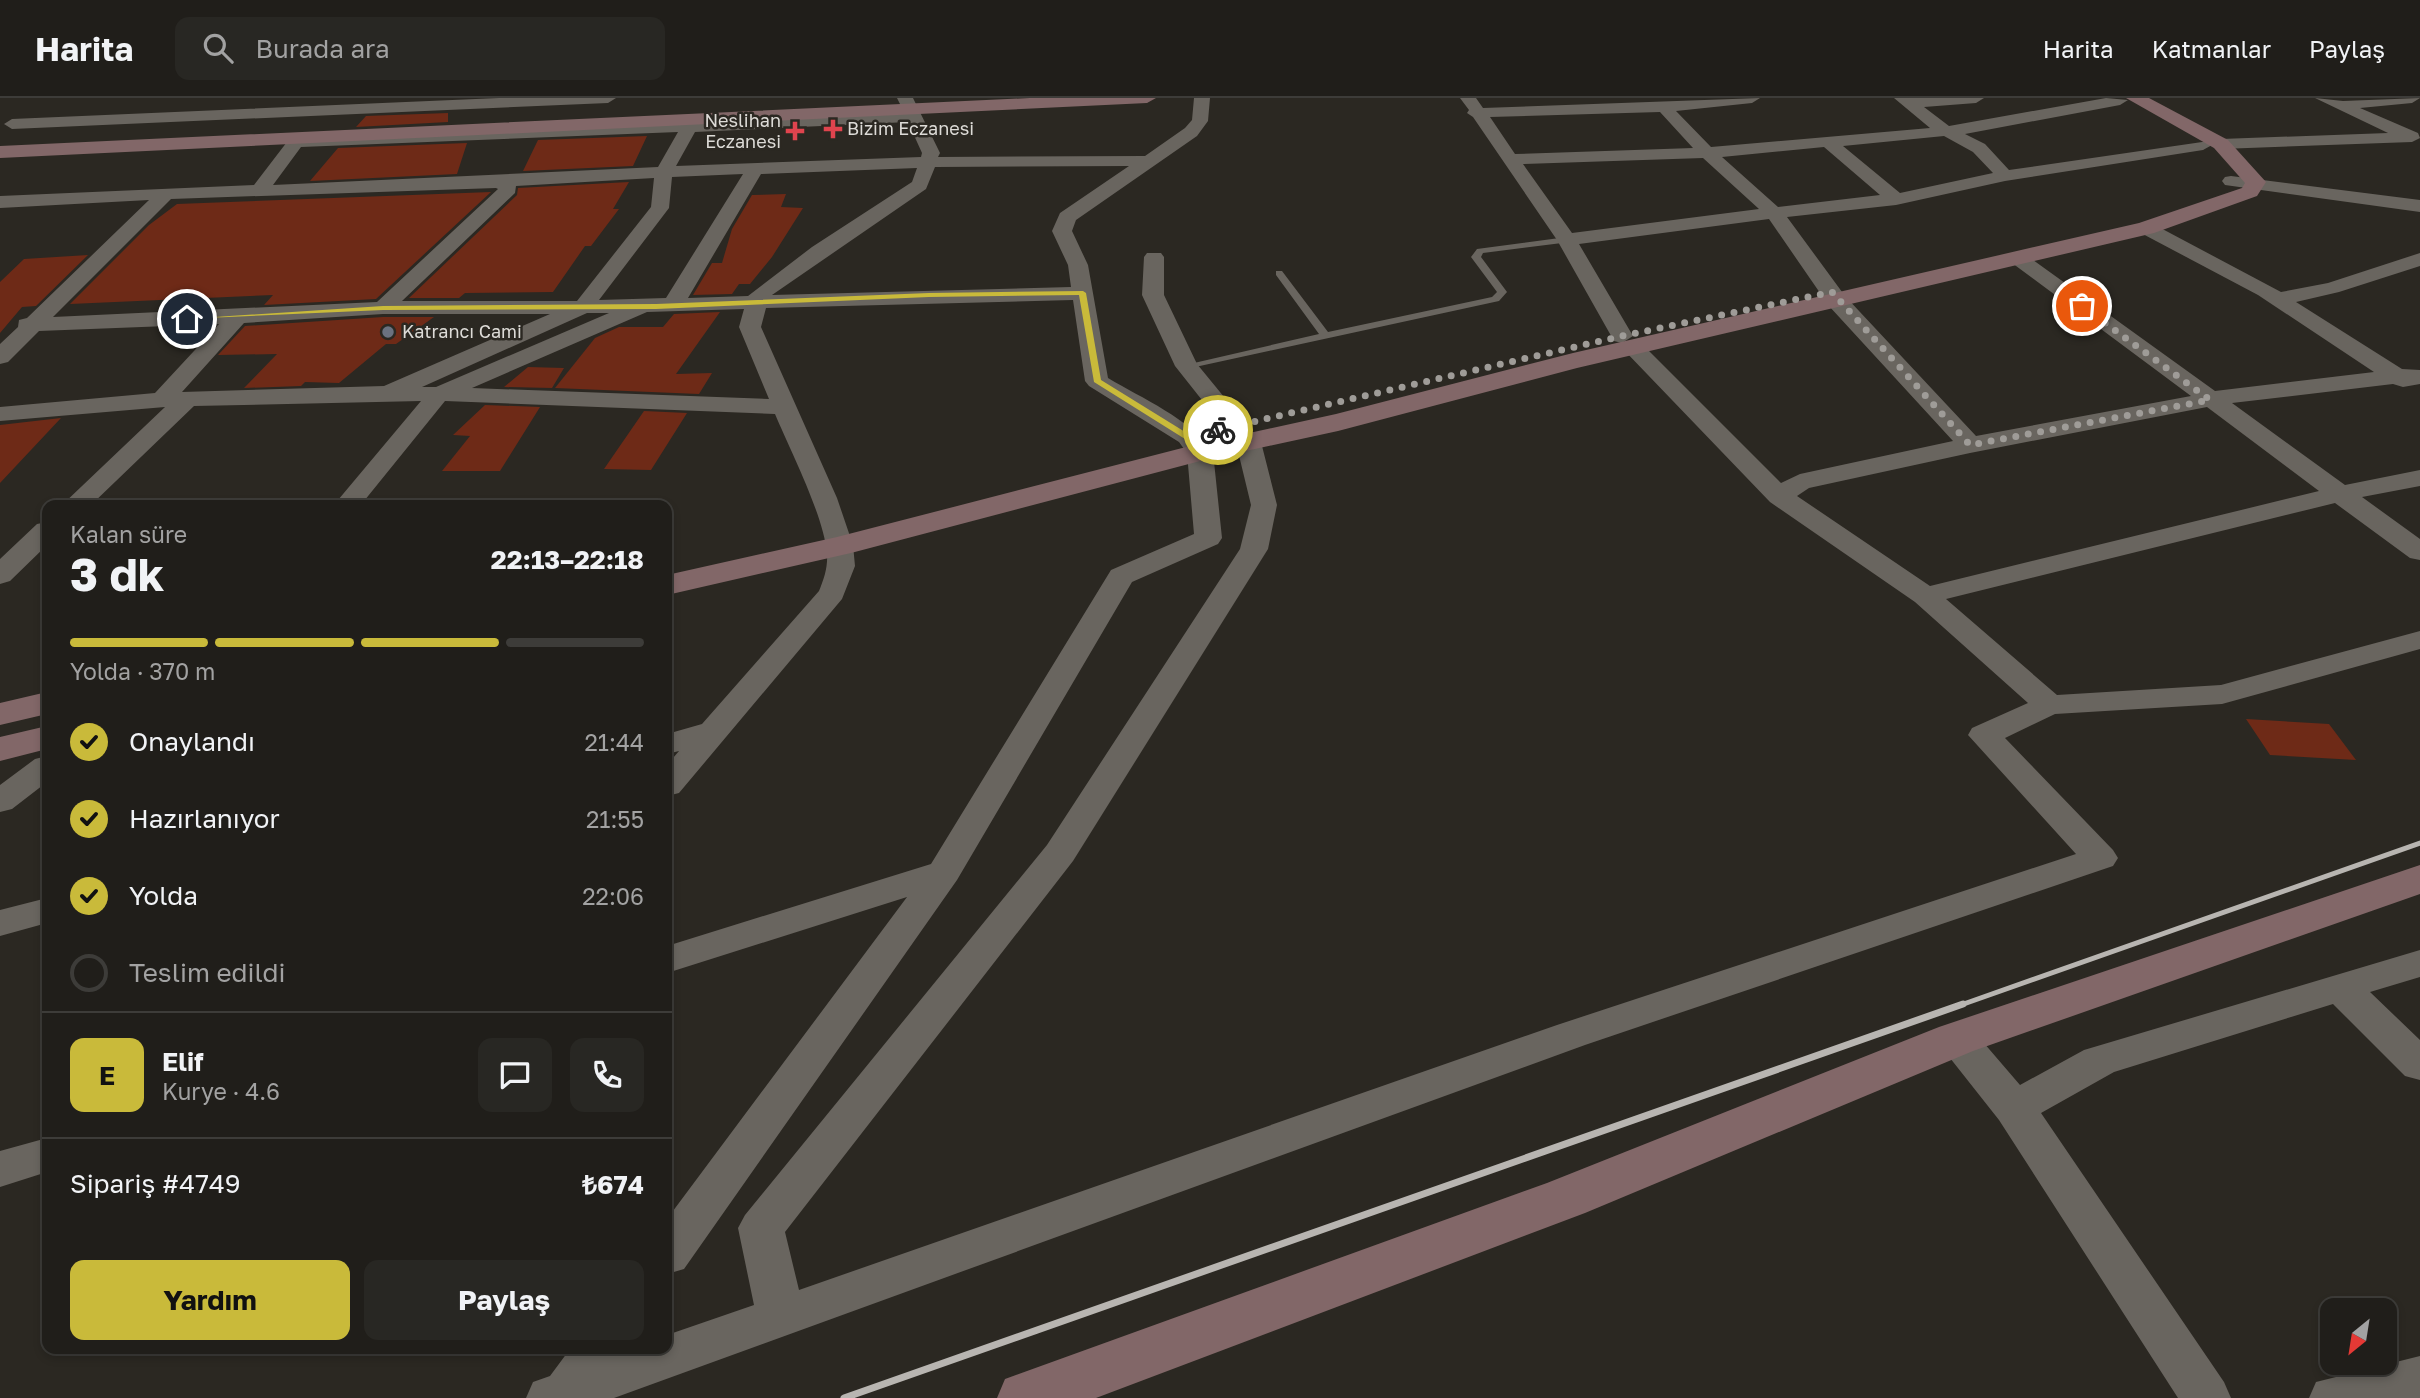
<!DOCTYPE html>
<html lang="tr">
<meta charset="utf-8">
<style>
:root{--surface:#201e1a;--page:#282723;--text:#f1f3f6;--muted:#a2a2a2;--line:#3d3c39;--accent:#c9ba3a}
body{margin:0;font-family:"Golos Text",sans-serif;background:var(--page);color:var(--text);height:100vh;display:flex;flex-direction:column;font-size:26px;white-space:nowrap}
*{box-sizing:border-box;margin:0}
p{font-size:23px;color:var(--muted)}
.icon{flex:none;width:38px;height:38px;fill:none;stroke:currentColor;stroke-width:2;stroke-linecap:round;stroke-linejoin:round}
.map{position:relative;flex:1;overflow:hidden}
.drawer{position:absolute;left:42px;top:402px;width:630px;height:854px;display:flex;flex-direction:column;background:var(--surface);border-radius:14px;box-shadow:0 4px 10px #0003,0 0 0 2px var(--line)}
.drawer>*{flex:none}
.needle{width:46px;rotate:210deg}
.buttons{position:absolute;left:2320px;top:1200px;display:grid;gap:14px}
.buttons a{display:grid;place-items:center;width:77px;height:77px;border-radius:14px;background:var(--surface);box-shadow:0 4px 10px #0003,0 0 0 2px var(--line);font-size:35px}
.pin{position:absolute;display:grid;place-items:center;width:60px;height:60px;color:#fff;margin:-30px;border:4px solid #fff;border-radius:50%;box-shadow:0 2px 7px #0007}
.courier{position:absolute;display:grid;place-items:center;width:70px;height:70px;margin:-35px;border:5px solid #c9ba3a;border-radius:50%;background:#fff;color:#222;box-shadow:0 2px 9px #0007}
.overview em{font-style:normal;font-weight:700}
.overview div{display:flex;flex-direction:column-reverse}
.overview{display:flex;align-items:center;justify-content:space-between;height:119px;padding:0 28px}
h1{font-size:46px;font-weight:700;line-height:52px}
.bar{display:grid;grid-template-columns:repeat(4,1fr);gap:10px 7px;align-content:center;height:84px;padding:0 28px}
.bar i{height:9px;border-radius:5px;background:var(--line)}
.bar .current{background:var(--accent)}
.bar p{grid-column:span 4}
.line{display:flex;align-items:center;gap:18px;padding:0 28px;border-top:2px solid var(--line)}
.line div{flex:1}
.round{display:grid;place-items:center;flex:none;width:74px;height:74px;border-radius:14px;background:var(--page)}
ol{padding:0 28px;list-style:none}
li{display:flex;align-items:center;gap:21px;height:77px}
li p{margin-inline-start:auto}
li .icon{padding:7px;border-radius:50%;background:var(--accent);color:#111;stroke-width:4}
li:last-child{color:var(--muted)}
li i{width:38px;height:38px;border:4px solid var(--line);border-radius:50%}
.button{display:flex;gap:14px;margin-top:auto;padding:14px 28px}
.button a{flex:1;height:80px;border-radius:14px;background:var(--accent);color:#111;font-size:28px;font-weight:700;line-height:80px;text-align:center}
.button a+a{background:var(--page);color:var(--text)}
header{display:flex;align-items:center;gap:42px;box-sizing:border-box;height:98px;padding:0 35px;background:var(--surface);border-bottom:2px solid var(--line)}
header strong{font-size:33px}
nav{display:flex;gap:38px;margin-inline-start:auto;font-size:24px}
.search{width:490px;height:63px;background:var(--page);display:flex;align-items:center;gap:18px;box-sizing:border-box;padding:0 24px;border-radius:14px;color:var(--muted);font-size:26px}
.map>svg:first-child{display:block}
</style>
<header>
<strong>Harita</strong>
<div class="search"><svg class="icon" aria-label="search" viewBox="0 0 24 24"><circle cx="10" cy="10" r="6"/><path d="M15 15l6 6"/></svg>Burada ara</div>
<nav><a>Harita</a><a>Katmanlar</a><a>Paylaş</a></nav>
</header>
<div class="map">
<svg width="2420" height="1300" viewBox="0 0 2420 1300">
<rect width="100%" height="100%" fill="#2b2822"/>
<path fill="#6e2a17" d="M 448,15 L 448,24 L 356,29 L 366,18 Z
M 647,38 L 633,68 L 523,73 L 538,42 Z
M 467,45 L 457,76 L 310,83 L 338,50 Z
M 629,84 L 613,111 L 619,111 L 591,148 L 585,148 L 553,194 L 465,195 L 459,200 L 409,200 L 517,97 L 518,90 Z
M 491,94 L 376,201 L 264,207 L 273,197 L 70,206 L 149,127 L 177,106 Z
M 786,96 L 781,109 L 803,110 L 772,159 L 750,186 L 739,186 L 732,196 L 693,197 L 712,165 L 722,165 L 732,131 L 752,97 Z
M 88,157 L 36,208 L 22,209 L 0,235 L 0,184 L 24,161 Z
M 720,214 L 676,276 L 712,275 L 699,296 L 555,290 L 595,240 L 619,229 L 663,229 L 674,216 Z
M 383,219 L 434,219 L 396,246 L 386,246 L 339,285 L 305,284 L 301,288 L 244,290 L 277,256 L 218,257 L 245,228 Z
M 528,269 L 564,270 L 552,290 L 504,289 Z
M 485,307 L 540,309 L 500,373 L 442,373 L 470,338 L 453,337 Z
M 644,313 L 687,315 L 651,372 L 604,371 Z
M 61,320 L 0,385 L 0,327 Z
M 2246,621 L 2329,626 L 2356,662 L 2270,657 Z"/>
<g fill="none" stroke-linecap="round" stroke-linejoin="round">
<path fill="#69655f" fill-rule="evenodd" d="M 1567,139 L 1570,140 L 1570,144 L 1483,155 L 1481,159 L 1507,194 L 1499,203 L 1186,271 L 1181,268 L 1319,236 L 1276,177 L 1276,173 L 1282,173 L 1328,234 L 1492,199 L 1497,194 L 1471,159 L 1477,151 Z"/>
<path fill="#69655f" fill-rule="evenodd" d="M 499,0 L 616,0 L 608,5 L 12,31 L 4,26 L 12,21 Z
M 897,0 L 913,0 L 940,55 L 938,59 L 1145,58 L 1185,30 L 1192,22 L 1194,0 L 1210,0 L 1208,23 L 1197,38 L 1076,122 L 1072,133 L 1088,167 L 1108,280 C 1143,301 1189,320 1213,354 L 1222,440 L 1218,446 L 1132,484 L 957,782 L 684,1171 L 667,1176 L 667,1121 L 907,799 L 667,875 L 667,848 L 931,766 L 1111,472 L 1194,436 L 1187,355 L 1179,344 L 1089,288 L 1085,283 L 1073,202 L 766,210 L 761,229 L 837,400 L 853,447 L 855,468 L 842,501 L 679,695 L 667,698 L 667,667 L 679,653 L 667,656 L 667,636 L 702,626 L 819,493 C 824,481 828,469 827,455 C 823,416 791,354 775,316 L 445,303 L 360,408 L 333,408 L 421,303 L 194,308 L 90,408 L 61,408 L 165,309 L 0,323 L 0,309 L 155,295 L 219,226 L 39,233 L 8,264 L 0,266 L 0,246 L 18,229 L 19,222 L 27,220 L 149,102 L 0,110 L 0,98 L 254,87 L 290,40 L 296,39 L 680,24 L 682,19 L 688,17 L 696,24 L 904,14 ZM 908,24 L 922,55 L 921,59 L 676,68 L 695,34 ZM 678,34 L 658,69 L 273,87 L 301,49 ZM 1129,68 L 1060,115 L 1052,133 L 1068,167 L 1071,189 L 772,197 L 926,91 L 935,69 ZM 917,70 L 912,84 L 812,149 L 748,198 L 688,200 L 761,76 ZM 743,76 L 666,200 L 599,202 L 669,110 L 672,79 ZM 654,80 L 651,109 L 577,203 L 402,203 L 515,95 L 516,88 ZM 496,90 L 498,91 L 377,204 L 53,219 L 171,101 ZM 744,211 L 739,229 L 769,301 L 472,290 L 647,214 ZM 587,215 L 609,215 L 436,289 L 422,289 ZM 383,216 L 550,216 L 384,288 L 182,294 L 244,225 Z
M 1460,0 L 1476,0 L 1483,10 L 1760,0 L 1752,5 L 1676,13 L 1711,49 L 1930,30 L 1894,0 L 1984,0 L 1976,5 L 1924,9 L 1949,28 L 2106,0 L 2128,2 L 2120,7 L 1965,36 L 1985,46 L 2009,72 L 2209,43 L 2212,47 L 2203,52 L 2005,83 L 1896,107 L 1787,119 L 1845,198 L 1976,338 L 2191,298 L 2012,165 L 2009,161 L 2012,157 L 2026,157 L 2215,293 L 2374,274 L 2258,197 L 2139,134 L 2136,130 L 2139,126 L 2153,126 L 2281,194 L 2328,185 L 2420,155 L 2420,168 L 2339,194 L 2296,204 L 2402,271 L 2420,272 L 2420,286 L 2403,289 L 2393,286 L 2232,305 L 2345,387 L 2420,372 L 2420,388 L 2362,399 L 2420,441 L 2420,462 L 2410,460 L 2335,405 L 1946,501 L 2057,597 L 2221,587 L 2420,533 L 2420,551 L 2222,606 L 2055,616 L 2005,640 L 2113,752 L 2118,760 L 2113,768 L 1585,947 L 614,1300 L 526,1300 L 533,1284 L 550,1278 L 570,1251 L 667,1251 L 667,1237 L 754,1207 L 738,1130 L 745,1117 L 1047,747 L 1240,451 L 1251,407 L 1236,345 L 1175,268 L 1142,197 L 1144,159 L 1147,155 L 1161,155 L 1164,159 L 1164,197 L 1197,266 L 1261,344 L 1277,407 L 1268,451 L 1073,763 L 785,1134 L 799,1192 L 1557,927 L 2076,756 L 1968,637 L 1972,630 L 2028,605 L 1915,504 L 1770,404 L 1623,251 L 1634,244 L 1642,246 L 1781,385 L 1800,376 L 1953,343 L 1829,208 L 1769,121 L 1579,146 L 1633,238 L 1622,245 L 1614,243 L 1557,142 L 1473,19 L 1467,15 L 1469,12 ZM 1660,14 L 1693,50 L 1515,56 L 1490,19 ZM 1944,38 L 1973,54 L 1993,75 L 1900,95 L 1843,48 ZM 1824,49 L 1880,97 L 1778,109 L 1722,59 ZM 1703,60 L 1759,111 L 1572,135 L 1523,66 ZM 2207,309 L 2319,393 L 1930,488 L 1797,398 L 1809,390 L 1970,355 Z
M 2315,0 L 2343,3 L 2420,0 L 2412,5 L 2360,10 L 2418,35 L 2420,40 L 2412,44 L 2221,51 L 2212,46 L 2221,41 L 2388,35 Z
M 2231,78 L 2420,102 L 2420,114 L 2225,87 L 2222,83 L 2225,79 Z
M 47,424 L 47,447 L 10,483 L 0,486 L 0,461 L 37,426 Z
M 47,658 L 47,684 L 12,711 L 0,714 L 0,687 L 35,661 Z
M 47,800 L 47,825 L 0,838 L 0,812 Z
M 2420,852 L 2420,879 L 2370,894 L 2420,942 L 2420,982 L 2405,978 L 2333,906 L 2114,974 L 2041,1015 L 2224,1284 L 2231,1300 L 2178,1300 L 1999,1022 L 1935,941 L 1941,930 L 1956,926 L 1971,930 L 2020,987 L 2084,952 Z
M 47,1040 L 47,1074 L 0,1089 L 0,1053 Z
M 2420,1258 L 2420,1300 L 2309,1300 L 2316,1284 Z"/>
<path fill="#826768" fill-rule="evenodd" d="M 1030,0 L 1156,0 L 1147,5 L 0,60 L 0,48 Z
M 2126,0 L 2149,0 L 2228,42 L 2266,84 L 2257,98 L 2154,135 L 1577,270 L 1338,333 L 1204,362 L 851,455 L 667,497 L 667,477 L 837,439 L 1190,348 L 1336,316 L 1573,255 L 2139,125 L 2242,90 L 2245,85 L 2214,50 Z
M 47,594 L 47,616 L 0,627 L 0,605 Z
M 47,628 L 47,651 L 0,663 L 0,639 Z
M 2420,767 L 2420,796 L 1973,953 L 1585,1115 L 1096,1300 L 997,1300 L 1005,1281 L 1547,1085 L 1939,929 Z"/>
<path stroke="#b8b5b1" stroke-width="5" d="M 1958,908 L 2420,745"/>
<path stroke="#b8b5b1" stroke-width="7" d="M 844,1300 L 1963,906"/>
</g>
<path fill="#c9ba3a" d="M 1083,193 L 1086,195 L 1101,282 L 1190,337 L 1218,330 L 1221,334 L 1185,341 L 1094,284 L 1079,197 L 929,199 L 656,211 L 383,212 L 184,221 L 383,208 L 656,206 L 929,195 Z"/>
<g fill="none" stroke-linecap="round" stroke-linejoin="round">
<path stroke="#9f9c98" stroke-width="7" stroke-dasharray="0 12.6" d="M 1218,332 L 1622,238 L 1832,194 L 1970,347 L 2210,302 L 2082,208"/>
</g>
<g fill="#e0444e" stroke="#2b2822" stroke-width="2.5">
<path d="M829.5 20.5h7v7h7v7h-7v7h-7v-7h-7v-7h7z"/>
<path d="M791.5 22.5h7v7h7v7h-7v7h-7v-7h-7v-7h7z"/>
</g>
<circle fill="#6b7280" stroke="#2b2822" stroke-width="2.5" cx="388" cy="234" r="7"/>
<g text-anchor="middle" stroke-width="5" stroke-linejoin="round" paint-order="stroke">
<g font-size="18" fill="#dddbd7" stroke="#2b2822" text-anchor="start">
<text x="781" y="29" text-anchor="end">Neslihan<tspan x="781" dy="21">Eczanesi</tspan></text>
<text x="847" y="37">Bizim Eczanesi</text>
<text x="402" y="240">Katrancı Cami</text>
</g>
</g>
</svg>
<div class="buttons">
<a><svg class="needle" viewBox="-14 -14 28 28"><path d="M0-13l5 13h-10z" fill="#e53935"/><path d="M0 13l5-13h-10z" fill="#a2a2a2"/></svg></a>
</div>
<div class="pin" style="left:2082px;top:208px;background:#ea580c"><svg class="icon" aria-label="bag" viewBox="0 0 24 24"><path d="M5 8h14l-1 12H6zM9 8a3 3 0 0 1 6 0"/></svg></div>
<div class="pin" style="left:187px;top:221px;background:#1f2937"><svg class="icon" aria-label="home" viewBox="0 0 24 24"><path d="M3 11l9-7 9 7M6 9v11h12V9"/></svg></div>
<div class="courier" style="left:1218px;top:332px"><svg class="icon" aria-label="bike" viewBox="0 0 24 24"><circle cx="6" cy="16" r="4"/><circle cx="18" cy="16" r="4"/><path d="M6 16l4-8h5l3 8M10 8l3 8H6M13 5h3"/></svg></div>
<section class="drawer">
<div class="overview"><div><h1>3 dk</h1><p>Kalan süre</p></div><em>22:13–22:18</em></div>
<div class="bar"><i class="current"></i><i class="current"></i><i class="current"></i><i></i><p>Yolda · 370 m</p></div>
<ol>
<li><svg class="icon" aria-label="check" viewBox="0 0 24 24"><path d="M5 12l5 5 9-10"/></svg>Onaylandı<p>21:44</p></li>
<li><svg class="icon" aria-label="check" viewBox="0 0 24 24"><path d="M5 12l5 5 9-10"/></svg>Hazırlanıyor<p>21:55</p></li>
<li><svg class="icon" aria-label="check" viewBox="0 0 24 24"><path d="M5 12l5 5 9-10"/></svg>Yolda<p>22:06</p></li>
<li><i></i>Teslim edildi</li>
</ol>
<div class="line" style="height:126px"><b class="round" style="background:var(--accent);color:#111">E</b><div><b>Elif</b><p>Kurye · 4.6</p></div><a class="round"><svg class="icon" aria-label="chat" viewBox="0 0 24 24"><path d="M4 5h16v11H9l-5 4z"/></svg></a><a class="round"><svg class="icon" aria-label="phone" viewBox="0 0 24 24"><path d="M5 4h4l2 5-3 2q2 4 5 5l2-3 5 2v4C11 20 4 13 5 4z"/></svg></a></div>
<div class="line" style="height:91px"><div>Sipariş #4749</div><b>₺674</b></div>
<div class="button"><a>Yardım</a><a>Paylaş</a></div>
</section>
</div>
